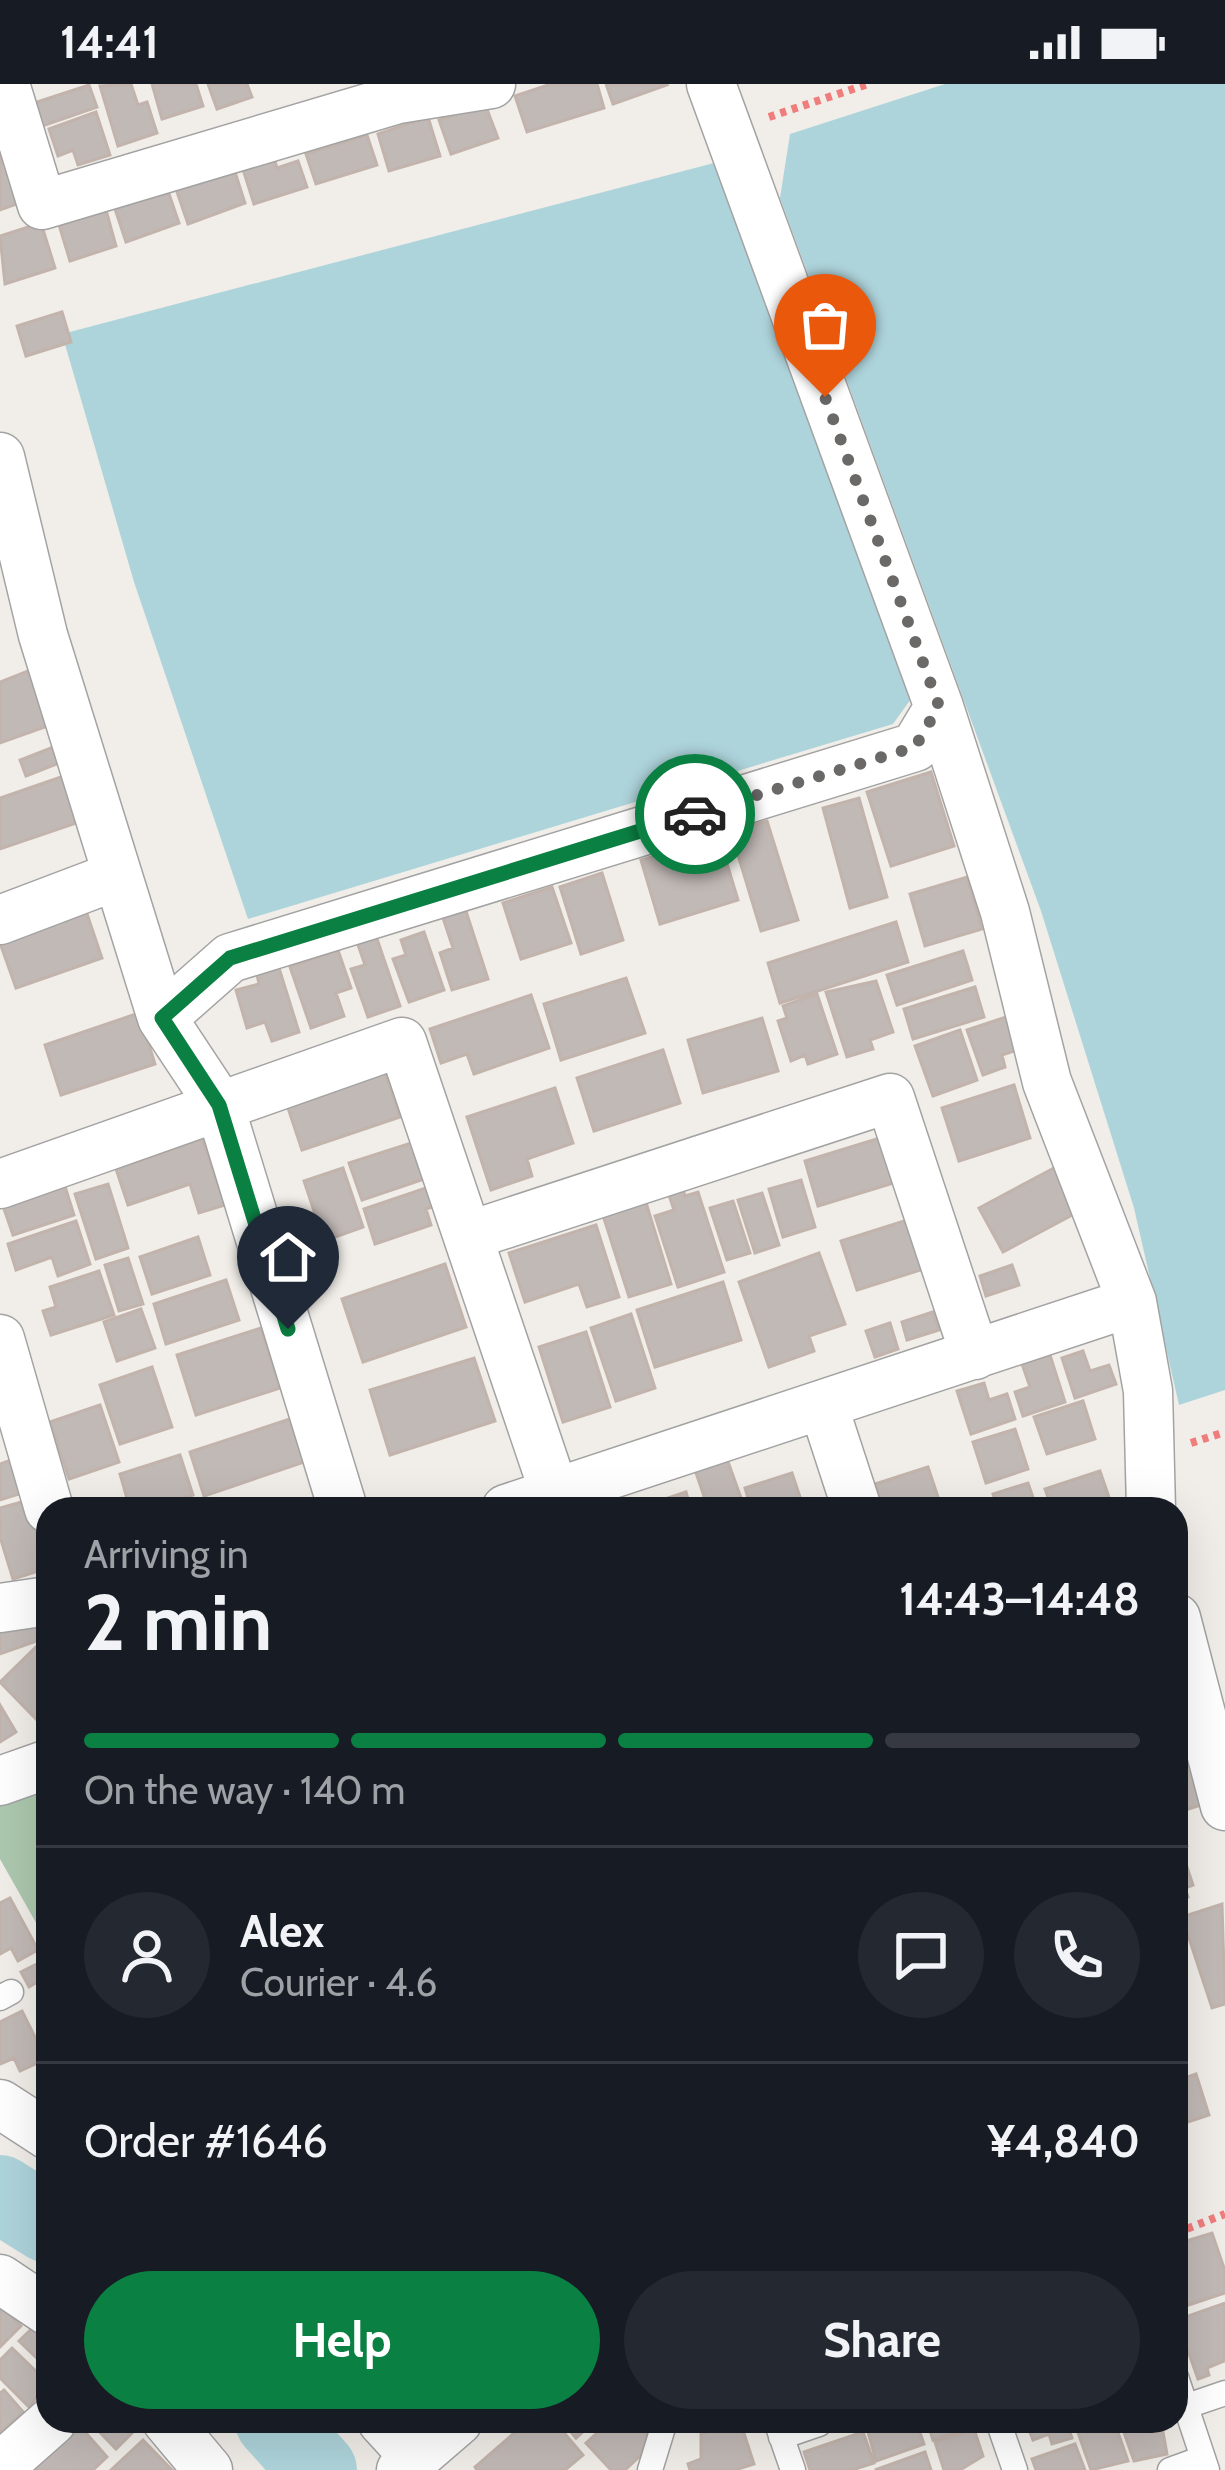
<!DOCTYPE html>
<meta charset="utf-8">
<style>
:root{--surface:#171b24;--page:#242831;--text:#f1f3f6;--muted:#9ea1a6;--line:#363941;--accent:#0b8043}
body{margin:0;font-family:Cabin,sans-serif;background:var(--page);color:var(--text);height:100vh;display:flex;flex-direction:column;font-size:45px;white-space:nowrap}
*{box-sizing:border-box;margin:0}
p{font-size:39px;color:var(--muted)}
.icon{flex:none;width:66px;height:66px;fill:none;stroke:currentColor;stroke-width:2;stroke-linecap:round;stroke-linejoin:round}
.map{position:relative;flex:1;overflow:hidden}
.sheet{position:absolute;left:36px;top:1413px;width:1152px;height:936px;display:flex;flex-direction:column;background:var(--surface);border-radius:36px;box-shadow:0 12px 48px #0002}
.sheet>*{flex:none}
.pin{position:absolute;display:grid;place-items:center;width:102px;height:102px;color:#fff;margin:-123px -51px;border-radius:50% 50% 50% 0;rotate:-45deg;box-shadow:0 0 12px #0007}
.pin .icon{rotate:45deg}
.courier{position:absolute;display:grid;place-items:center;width:120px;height:120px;margin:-60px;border:9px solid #0b8043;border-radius:50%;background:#fff;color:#222;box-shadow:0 3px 15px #0007}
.overview em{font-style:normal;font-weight:700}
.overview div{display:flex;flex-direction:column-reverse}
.overview{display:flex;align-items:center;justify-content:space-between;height:204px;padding:0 48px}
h1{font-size:78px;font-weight:700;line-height:90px}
.bar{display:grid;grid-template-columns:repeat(4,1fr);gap:18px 12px;align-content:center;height:144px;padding:0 48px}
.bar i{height:15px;border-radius:9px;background:var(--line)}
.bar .active{background:var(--accent)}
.bar p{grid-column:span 4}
.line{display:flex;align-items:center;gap:30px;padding:0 48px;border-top:3px solid var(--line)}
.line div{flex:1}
.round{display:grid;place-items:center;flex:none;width:126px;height:126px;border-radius:63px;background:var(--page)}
.primary-button{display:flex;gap:24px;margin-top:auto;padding:24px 48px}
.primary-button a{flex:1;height:138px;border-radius:72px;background:var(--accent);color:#fff;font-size:48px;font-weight:700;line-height:138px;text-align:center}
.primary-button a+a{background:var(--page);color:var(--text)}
.status{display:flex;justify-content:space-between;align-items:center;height:84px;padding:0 60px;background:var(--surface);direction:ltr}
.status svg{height:33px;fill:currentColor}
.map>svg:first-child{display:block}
</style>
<div class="status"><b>14:41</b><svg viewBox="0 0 49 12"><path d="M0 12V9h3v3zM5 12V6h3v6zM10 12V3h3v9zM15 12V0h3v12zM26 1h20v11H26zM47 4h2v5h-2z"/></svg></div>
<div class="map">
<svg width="1225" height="2386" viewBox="0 0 1225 2386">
<rect width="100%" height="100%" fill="#f1eee9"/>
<path fill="#acc8ae" d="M 48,1694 L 48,1860 L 0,1775 L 0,1712 Z"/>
<path fill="#aed4db" d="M 945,0 L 1225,0 L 1225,1306 L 1179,1321 L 1134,1124 L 1041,827 L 780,114 L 790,50 Z
M 714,79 L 911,615 L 893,640 L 248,835 L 134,498 L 62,250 Z"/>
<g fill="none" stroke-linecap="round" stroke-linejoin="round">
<path stroke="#aed4db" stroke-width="78" d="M 0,2110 L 48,2140
M 274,2337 L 318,2386"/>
</g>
<path fill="#c1b9b6" stroke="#c2b4ac" stroke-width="3" d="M 131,0 L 138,21 L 147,18 L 157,49 L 118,62 L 100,2 Z
M 152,0 L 196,0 L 203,22 L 162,35 Z
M 208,0 L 247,0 L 252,13 L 217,25 Z
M 551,0 L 597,0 L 604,24 L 527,48 L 515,12 Z
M 606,0 L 666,0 L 667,1 L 613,20 Z
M 89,1 L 97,23 L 42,42 L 34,19 Z
M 485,20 L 498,54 L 451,70 L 439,36 Z
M 96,28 L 110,71 L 78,81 L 73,66 L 58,72 L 49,45 Z
M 428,33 L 440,72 L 389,87 L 378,50 Z
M 367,51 L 377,81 L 316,100 L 306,70 Z
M 0,57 L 22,118 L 0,126 Z
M 272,67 L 277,84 L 298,77 L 307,103 L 254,120 L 240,76 Z
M 234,85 L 245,119 L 188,140 L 176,105 Z
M 168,107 L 179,139 L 126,158 L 115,125 Z
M 106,126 L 116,162 L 70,177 L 59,141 Z
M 41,139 L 55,184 L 5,200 L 0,152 Z
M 62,228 L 71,258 L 26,272 L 17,242 Z
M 33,585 L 53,640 L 0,659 L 0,598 Z
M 56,662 L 62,678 L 26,692 L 20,676 Z
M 931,688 L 954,762 L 891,782 L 867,708 Z
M 64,692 L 79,738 L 0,765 L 0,714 Z
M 859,714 L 887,813 L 850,824 L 823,724 Z
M 767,737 L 798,836 L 761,847 L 731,748 Z
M 719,753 L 738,816 L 660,840 L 641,776 Z
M 602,789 L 623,856 L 581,870 L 560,803 Z
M 967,793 L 982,845 L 925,862 L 910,810 Z
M 552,803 L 571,859 L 521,875 L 503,819 Z
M 464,821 L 488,895 L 452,906 L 440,869 L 453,864 L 441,828 Z
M 86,827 L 102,874 L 16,904 L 0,859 Z
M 896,838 L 908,878 L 780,919 L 768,879 Z
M 424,848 L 444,906 L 409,918 L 393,875 L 406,871 L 401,856 Z
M 376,852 L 400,922 L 368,933 L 351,885 L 365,881 L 357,858 Z
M 338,866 L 351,904 L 336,909 L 344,932 L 311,944 L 290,883 Z
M 963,867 L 972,896 L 897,921 L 887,891 Z
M 279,884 L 299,948 L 272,957 L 265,938 L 247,944 L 236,906 L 259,900 L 257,891 Z
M 626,894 L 645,949 L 561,976 L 544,920 Z
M 876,897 L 893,948 L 870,956 L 873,965 L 847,973 L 826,908 Z
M 975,903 L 984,933 L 913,955 L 904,925 Z
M 817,910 L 837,970 L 808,980 L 805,971 L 791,977 L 778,937 L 787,934 L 783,922 Z
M 531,911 L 549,964 L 474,990 L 467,970 L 441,979 L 430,945 Z
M 139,929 L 155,980 L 61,1011 L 45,961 Z
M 1015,930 L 1026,963 L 1002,971 L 1005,983 L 983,991 L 967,946 Z
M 762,934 L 778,987 L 703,1009 L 688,956 Z
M 960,946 L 977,996 L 933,1012 L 915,962 Z
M 663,966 L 680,1019 L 594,1047 L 577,994 Z
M 382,979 L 400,1033 L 302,1066 L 284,1012 Z
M 1014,1001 L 1030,1054 L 959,1077 L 942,1024 Z
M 555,1004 L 573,1059 L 527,1075 L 532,1092 L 491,1106 L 467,1033 Z
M 886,1052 L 900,1097 L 818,1122 L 805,1077 Z
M 202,1055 L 225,1121 L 199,1129 L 190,1100 L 128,1121 L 116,1085 Z
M 424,1055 L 436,1091 L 362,1116 L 349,1079 Z
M 343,1084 L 363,1143 L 324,1157 L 304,1097 Z
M 1054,1084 L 1078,1128 L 1003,1168 L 979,1124 Z
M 63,1096 L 74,1131 L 13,1151 L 1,1116 Z
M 801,1096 L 815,1143 L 783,1153 L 769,1105 Z
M 108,1100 L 128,1164 L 96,1175 L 75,1110 Z
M 682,1101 L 685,1112 L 698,1108 L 724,1188 L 678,1203 L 655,1132 L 674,1126 L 667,1105 Z
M 432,1102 L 438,1121 L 426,1125 L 431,1141 L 375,1160 L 364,1125 Z
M 762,1109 L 779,1161 L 755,1169 L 738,1116 Z
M 644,1112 L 671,1200 L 629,1213 L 601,1125 Z
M 733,1117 L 750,1169 L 727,1176 L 710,1124 Z
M 917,1133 L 933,1182 L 857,1206 L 841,1157 Z
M 76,1137 L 90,1180 L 58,1192 L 52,1173 L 16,1186 L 8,1160 Z
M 596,1141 L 619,1213 L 587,1223 L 579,1200 L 525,1218 L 509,1169 Z
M 198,1153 L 210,1191 L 152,1210 L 140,1173 Z
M 819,1169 L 845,1240 L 809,1252 L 814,1267 L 769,1283 L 739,1198 Z
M 128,1174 L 143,1220 L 119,1227 L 105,1181 Z
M 445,1180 L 466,1243 L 363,1278 L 342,1215 Z
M 1012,1181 L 1019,1201 L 986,1212 L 980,1192 Z
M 99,1187 L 114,1231 L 51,1251 L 43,1227 L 56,1223 L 50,1203 Z
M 226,1196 L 239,1236 L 166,1260 L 154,1220 Z
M 723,1198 L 741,1256 L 655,1283 L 637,1226 Z
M 141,1225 L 155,1264 L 117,1277 L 104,1238 Z
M 933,1228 L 939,1246 L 907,1256 L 902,1238 Z
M 631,1230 L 655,1304 L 616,1317 L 591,1244 Z
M 890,1239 L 898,1265 L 875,1273 L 866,1247 Z
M 261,1244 L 280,1304 L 196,1331 L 177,1271 Z
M 586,1248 L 610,1323 L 563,1338 L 539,1263 Z
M 1083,1267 L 1090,1287 L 1109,1281 L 1116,1300 L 1075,1314 L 1062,1274 Z
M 1050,1271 L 1065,1318 L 1023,1332 L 1015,1308 L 1030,1303 L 1022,1280 Z
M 474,1274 L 495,1337 L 390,1371 L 370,1306 Z
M 152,1283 L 172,1343 L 120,1360 L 100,1301 Z
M 984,1299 L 989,1316 L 1007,1310 L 1015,1335 L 971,1350 L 957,1307 Z
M 1083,1317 L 1095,1355 L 1047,1370 L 1034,1333 Z
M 100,1321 L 119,1378 L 69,1395 L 50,1338 Z
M 290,1335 L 304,1378 L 204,1412 L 190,1368 Z
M 1015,1345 L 1028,1385 L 986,1399 L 973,1358 Z
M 180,1371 L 193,1411 L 151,1425 L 130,1425 L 120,1390 Z
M 726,1372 L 741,1414 L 708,1424 L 694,1383 Z
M 11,1376 L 22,1409 L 0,1416 L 0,1380 Z
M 928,1383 L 942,1425 L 883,1425 L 875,1400 Z
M 1100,1387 L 1113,1425 L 1052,1425 L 1045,1405 Z
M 792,1389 L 804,1425 L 738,1425 L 750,1421 L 745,1404 Z
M 1028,1399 L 1037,1425 L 998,1425 L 993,1410 Z
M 686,1408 L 691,1425 L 635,1425 Z
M 28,1416 L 48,1484 L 13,1495 L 0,1453 L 0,1424 Z
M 198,1416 L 201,1425 L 169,1425 Z
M 36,1529 L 45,1554 L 0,1570 L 0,1542 Z
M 37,1562 L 48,1574 L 48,1629 L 39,1638 L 0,1598 Z
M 0,1621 L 16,1648 L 0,1658 Z
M 1179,1636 L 1207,1719 L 1182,1727 L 1176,1708 Z
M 1178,1734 L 1187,1762 L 1176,1766 L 1176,1735 Z
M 1183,1771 L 1193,1801 L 1185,1804 L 1188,1813 L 1176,1817 L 1176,1773 Z
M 10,1814 L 38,1866 L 18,1877 L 11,1864 L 0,1870 L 0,1819 Z
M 1222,1820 L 1225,1920 L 1212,1924 L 1182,1833 Z
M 45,1876 L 48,1892 L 29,1903 L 21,1888 Z
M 22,1927 L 46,1975 L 20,1987 L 14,1974 L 0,1980 L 0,1938 Z
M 1196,1990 L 1209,2031 L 1176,2042 L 1176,1997 Z
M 1212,2149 L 1225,2187 L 1225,2209 L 1180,2224 L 1176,2160 Z
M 1225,2219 L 1224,2277 L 1207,2284 L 1209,2291 L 1198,2295 L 1177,2236 Z
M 0,2220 L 21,2242 L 0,2263 Z
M 43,2234 L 48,2240 L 48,2285 L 19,2257 Z
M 12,2264 L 48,2299 L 29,2323 L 0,2294 L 0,2276 Z
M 4,2306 L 23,2328 L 0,2349 L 0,2309 Z
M 89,2337 L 144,2337 L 116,2365 Z
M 528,2337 L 554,2337 L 583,2371 L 565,2386 L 477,2386 L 475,2383 Z
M 562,2337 L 595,2337 L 576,2354 Z
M 610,2337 L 635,2337 L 655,2358 L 625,2386 L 611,2386 L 586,2359 Z
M 740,2337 L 754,2380 L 735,2386 L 690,2386 L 688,2380 L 701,2375 L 701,2350 Z
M 865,2337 L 916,2337 L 924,2360 L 876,2377 Z
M 927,2337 L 956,2337 L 960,2347 L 933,2356 Z
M 1017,2337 L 1066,2337 L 1072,2354 L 1052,2360 L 1049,2350 L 1033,2356 L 1028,2343 L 1020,2347 Z
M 1074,2337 L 1114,2337 L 1128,2377 L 1091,2386 Z
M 1120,2337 L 1161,2337 L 1167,2370 L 1134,2377 Z
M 79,2341 L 107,2373 L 93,2386 L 29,2386 Z
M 974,2345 L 983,2372 L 960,2386 L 944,2386 L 935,2358 Z
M 863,2348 L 874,2379 L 852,2386 L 810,2386 L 804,2368 Z
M 143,2356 L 172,2386 L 111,2386 Z
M 1075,2360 L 1085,2386 L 1036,2386 L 1032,2375 Z
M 925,2368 L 931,2386 L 875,2386 Z"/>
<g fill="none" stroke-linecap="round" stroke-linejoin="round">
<g stroke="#a3a3a3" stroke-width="27">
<path id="service" d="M 0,1914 L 11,1908
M 1176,2293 L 1207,2386
M 1187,2322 L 1225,2309
M 776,2337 L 793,2386
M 998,2337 L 1015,2386
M 781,2353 L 819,2340
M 650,2386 L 665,2337
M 1170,2386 L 1203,2374"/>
</g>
<g stroke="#a3a3a3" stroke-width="51">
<path id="minor" d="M 5,0 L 42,121 L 398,15 L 491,0
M 0,373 L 43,551 L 162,934 L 219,1020 L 343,1425
M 939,623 L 1005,828 L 1047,998 L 1132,1218 L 1148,1307 L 1151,1425
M 0,836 L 116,792
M 162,934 L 230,874 L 915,663 L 939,623 L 711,0
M 0,1100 L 402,958 L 560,1425
M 468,1152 L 890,1014 L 975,1271
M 0,1255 L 49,1425
M 824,1324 L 857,1425
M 506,1425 L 1132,1218
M 0,1524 L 48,1517
M 1176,1534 L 1225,1722
M 0,1697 L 48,1680
M 0,2020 L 48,2051
M 0,2195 L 48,2227
M 167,2337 L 208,2386
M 382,2337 L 415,2373
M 0,2383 L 52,2337
M 401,2386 L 458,2337"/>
</g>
<path stroke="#ef7d7c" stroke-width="8" stroke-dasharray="6 6" stroke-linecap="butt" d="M 769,33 L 868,0
M 1191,1359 L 1225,1348
M 1176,2149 L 1225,2130"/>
<use href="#service" stroke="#fff" stroke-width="24"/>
<use href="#minor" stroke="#fff" stroke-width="48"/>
</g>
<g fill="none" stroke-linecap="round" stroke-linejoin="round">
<path stroke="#6a6968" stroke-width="12" stroke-dasharray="0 21.6" d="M 695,730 L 915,663 L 939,622 L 825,313"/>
<path stroke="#0b8043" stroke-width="15" d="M 288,1245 L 219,1021 L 162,934 L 230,874 L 695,730"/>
</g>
</svg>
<div class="pin" style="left:825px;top:313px;background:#ea580c"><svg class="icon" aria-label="bag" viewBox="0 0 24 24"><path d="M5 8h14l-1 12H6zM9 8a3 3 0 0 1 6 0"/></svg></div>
<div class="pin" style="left:288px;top:1245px;background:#1f2937"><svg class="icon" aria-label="home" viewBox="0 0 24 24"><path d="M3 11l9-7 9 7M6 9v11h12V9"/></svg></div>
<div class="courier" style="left:695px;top:730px"><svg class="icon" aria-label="car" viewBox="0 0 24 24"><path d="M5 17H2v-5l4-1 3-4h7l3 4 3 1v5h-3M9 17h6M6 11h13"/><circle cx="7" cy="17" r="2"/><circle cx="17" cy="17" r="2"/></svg></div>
<section class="sheet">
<div class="overview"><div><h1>2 min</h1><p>Arriving in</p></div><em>14:43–14:48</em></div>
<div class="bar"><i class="active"></i><i class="active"></i><i class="active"></i><i></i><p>On the way · 140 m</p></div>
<div class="line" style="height:216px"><a class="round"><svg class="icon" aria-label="person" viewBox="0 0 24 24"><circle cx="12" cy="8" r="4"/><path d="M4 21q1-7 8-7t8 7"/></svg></a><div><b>Alex</b><p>Courier · 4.6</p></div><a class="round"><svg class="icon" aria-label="chat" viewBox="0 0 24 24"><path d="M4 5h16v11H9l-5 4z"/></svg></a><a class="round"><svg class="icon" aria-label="phone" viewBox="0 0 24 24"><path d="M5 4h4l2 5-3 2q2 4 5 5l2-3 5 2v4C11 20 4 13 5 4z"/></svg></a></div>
<div class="line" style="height:156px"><div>Order #1646</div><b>¥4,840</b></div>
<div class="primary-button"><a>Help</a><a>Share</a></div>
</section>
</div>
